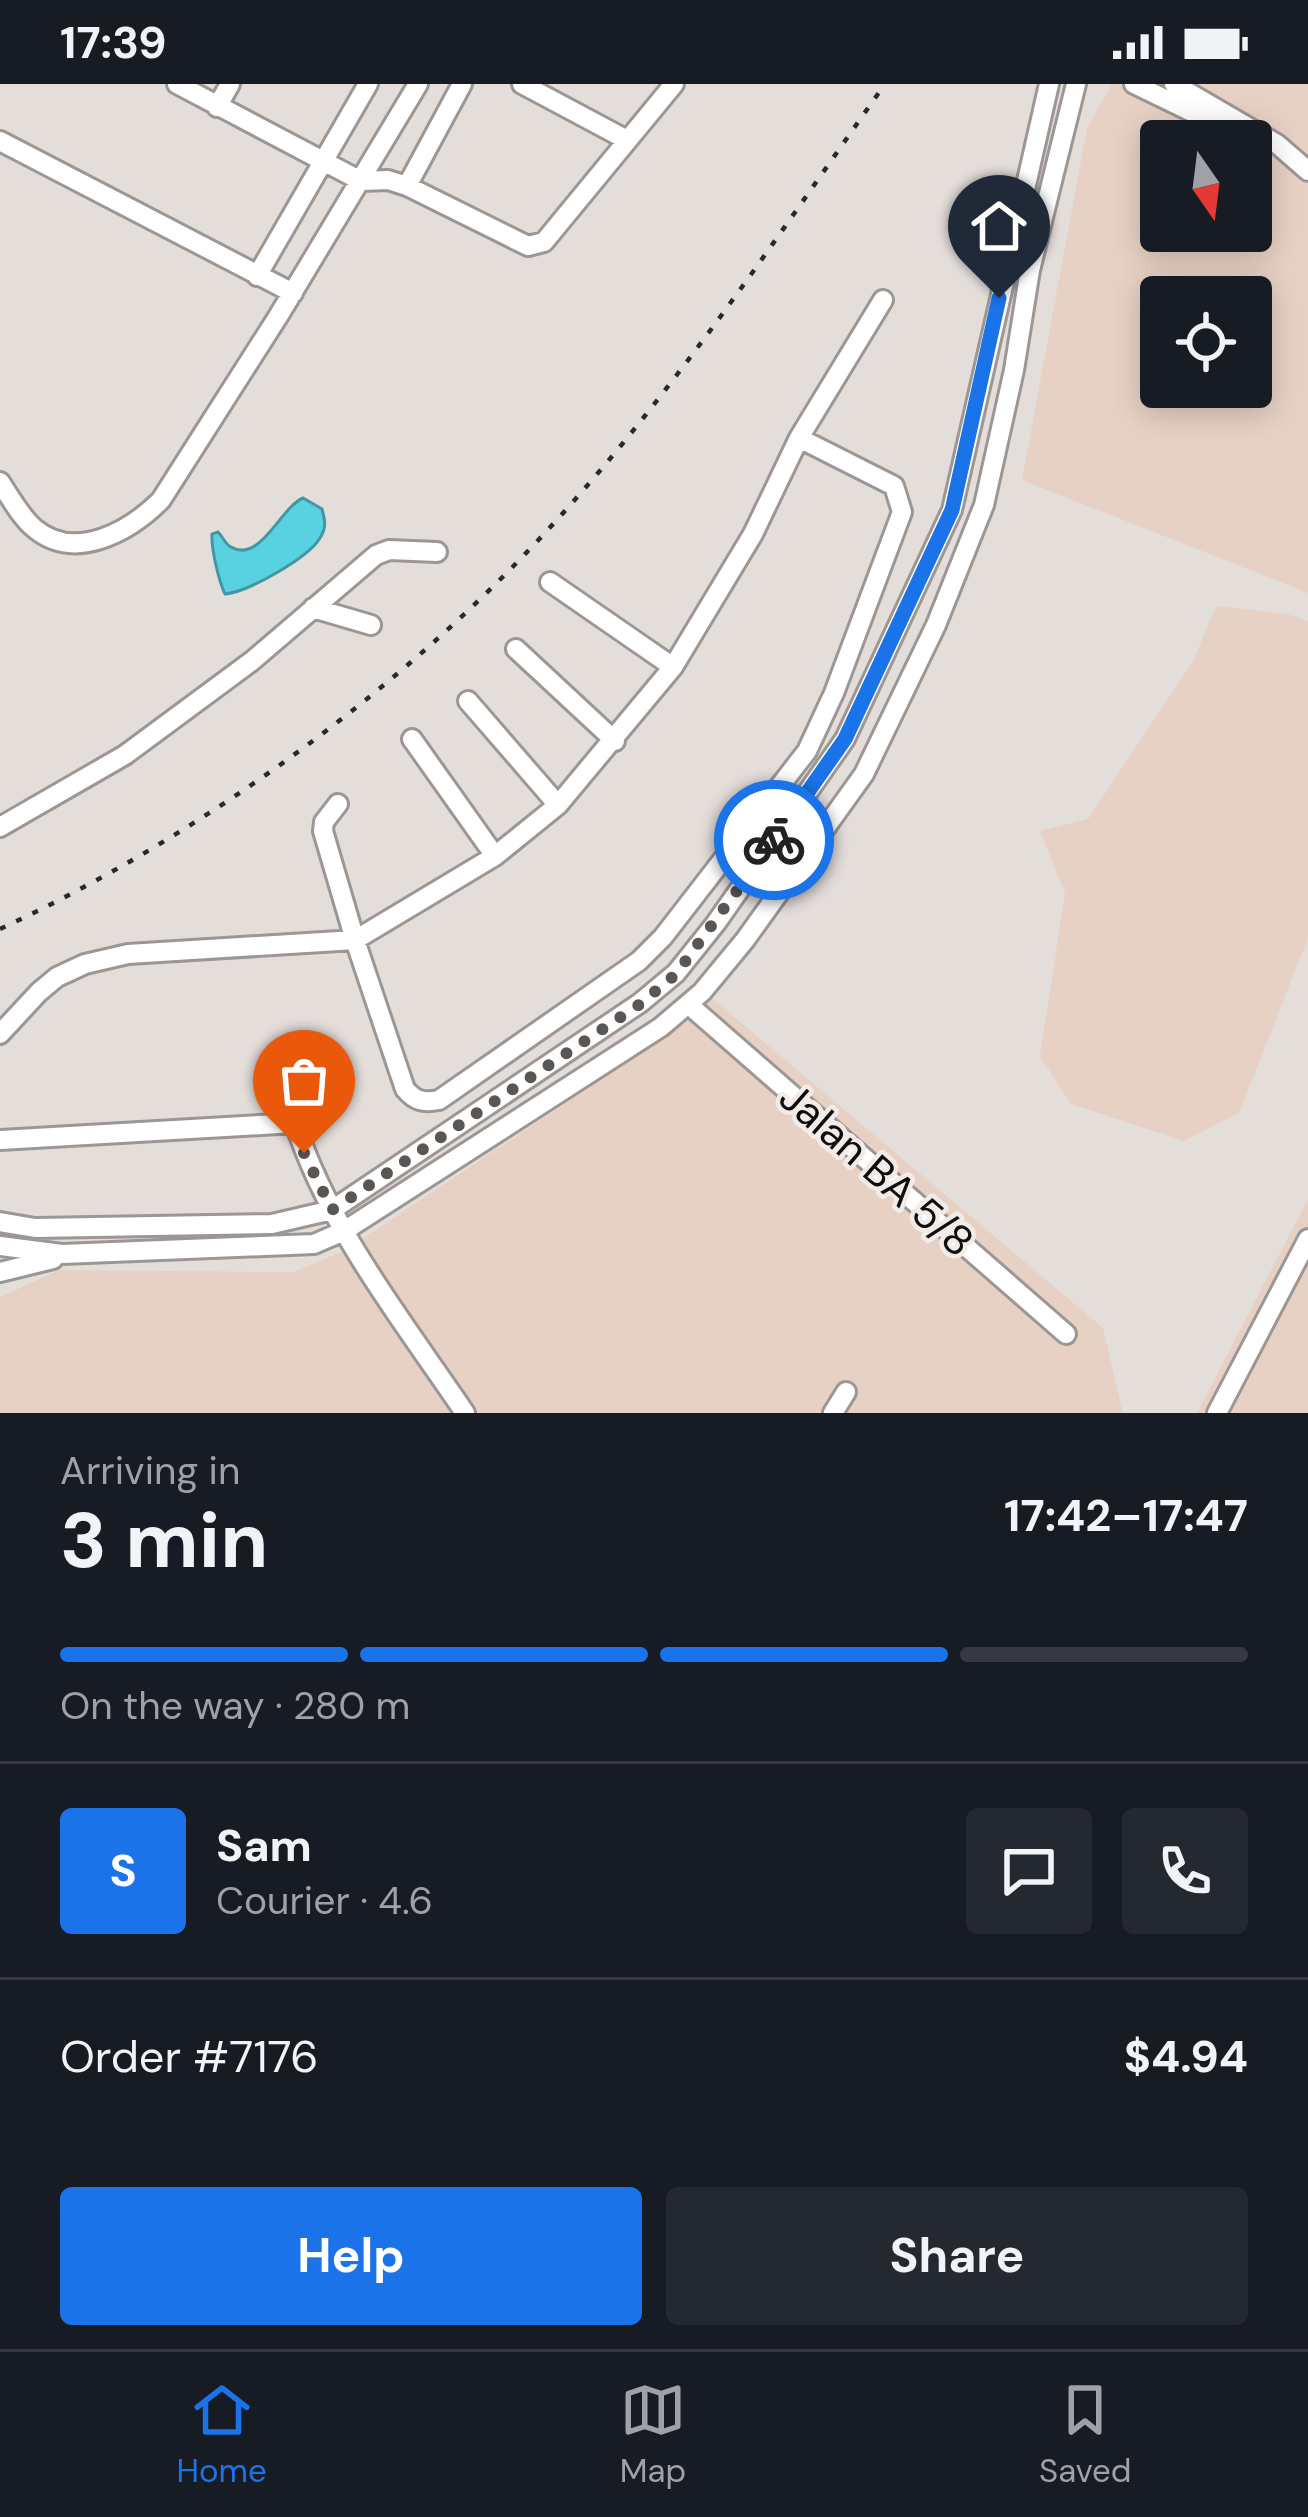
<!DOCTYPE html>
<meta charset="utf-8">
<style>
:root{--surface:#171b24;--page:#242831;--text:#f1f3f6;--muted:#9ea1a6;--line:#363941;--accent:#1a73e8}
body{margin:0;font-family:"DM Sans",sans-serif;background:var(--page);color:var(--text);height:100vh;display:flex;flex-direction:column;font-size:45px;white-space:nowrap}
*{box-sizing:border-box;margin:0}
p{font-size:39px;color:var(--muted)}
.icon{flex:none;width:66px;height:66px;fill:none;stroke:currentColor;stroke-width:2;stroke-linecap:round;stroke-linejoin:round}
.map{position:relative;height:1329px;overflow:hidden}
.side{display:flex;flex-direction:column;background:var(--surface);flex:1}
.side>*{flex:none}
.needle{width:78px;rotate:166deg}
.tools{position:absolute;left:1140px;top:36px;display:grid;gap:24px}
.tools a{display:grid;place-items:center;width:132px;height:132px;border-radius:12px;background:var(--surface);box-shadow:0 6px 30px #0003;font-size:60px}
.pin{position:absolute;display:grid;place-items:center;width:102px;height:102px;color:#fff;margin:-123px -51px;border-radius:50% 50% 50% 0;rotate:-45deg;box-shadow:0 0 12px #0007}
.pin .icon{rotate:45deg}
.courier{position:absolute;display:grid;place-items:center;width:120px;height:120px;margin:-60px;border:9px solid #1a73e8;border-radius:50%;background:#fff;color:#222;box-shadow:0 3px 15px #0007}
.overview em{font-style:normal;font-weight:700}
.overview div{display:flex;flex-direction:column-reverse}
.overview{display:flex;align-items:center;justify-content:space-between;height:204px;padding:0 60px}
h1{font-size:78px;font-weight:700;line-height:90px}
.bar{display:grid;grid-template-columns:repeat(4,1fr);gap:18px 12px;align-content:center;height:144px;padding:0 60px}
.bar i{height:15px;border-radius:9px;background:var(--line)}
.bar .current{background:var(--accent)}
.bar p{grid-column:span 4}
.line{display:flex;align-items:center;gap:30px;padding:0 60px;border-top:3px solid var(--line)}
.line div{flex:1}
.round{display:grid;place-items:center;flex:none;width:126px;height:126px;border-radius:12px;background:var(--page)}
.cta{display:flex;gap:24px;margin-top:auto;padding:24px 60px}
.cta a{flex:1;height:138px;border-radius:12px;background:var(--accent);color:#fff;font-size:48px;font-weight:700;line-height:138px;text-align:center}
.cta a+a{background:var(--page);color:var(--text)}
.status{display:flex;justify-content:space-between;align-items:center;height:84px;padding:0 60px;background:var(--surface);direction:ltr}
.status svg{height:33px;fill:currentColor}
.tab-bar{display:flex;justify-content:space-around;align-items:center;height:168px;border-top:3px solid var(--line);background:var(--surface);font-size:33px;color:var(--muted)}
.tab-bar a{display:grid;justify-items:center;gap:6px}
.tab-bar .current{color:var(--accent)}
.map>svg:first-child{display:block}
</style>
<div class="status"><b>17:39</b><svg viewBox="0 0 49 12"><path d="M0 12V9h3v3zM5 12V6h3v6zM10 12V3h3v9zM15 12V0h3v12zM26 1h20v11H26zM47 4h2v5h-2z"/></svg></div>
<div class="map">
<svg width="1308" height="1329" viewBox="0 0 1308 1329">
<rect width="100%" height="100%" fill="#e4dedb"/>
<path fill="#e7d1c4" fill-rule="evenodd" d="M 1112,0 L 1308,0 L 1308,509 L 1022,396 L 1087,44 ZM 1161,57 L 1251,57 L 1251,147 L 1161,147 ZM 1161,213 L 1251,213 L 1251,303 L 1161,303 Z
M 1216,522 L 1287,530 L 1308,537 L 1308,854 L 1239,1029 L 1184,1057 L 1071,1020 L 1040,972 L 1065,809 L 1040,747 L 1088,735 L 1193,577 Z
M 713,915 L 1103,1244 L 1123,1329 L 0,1329 L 0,1213 L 59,1186 L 293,1188 L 344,1167 L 668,951 Z
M 1308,1115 L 1308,1329 L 1197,1329 Z"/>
<path fill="#58d2e1" stroke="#4297a1" stroke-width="3" d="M 303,414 L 322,425 C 325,436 327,443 320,454 C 308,474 248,508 225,510 C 219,498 211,464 212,450 L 218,448 C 223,453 225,460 231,463 C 260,480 280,424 303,414 Z"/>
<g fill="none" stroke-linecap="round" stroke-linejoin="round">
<g stroke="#9c9694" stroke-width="24">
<path id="minor" d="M 177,0 L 361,97 L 388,96 L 407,102 L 528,162 L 544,158 L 674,0
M 522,0 L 627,56
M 1134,0 L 1198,31 L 1236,42
M 1174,0 L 1277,60 L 1308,87
M 217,23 L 230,0
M 0,57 L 293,209
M 407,102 L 462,0
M 257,192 L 368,0
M 0,398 C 10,413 20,432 34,444 C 75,479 130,447 161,416 L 279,231 L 418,0
M 550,498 L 673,583
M 313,524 L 371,541
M 516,565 L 615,657
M 468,617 L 558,721
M 412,655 L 495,772
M 338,720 L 324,738 L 323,747 L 355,856 L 405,1005 C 415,1017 423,1019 439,1016 L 639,877 L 663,853 L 807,667 L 834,609 L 902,428 L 894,402 L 799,354
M 0,743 L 125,671 L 252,577 L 376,471 L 389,466 L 437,468
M 688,920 L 1066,1250
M 0,950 L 39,908 L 57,893 L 85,880 L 128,870 L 355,856 L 495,772 L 558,721 L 673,583 L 753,450 L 799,354 L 883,216
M 0,1056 L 295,1039 C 329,1145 403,1237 465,1329
M 0,1138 L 35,1144 L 272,1140 L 332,1126 L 640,919 L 676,889 L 716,839 L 845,655 L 952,426 L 1049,0
M 0,1162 L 62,1170 L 314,1160 L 344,1147 L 661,943 L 702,908 L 745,856 L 864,690 L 936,541 L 984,421 L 1014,286 L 1030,186 L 1076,0
M 0,1188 L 53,1175
M 833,1329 L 846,1308
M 1217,1329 L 1308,1155"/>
</g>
<use href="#minor" stroke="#fff" stroke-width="18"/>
<path stroke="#2b2928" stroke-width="4.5" stroke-dasharray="6 12" stroke-linecap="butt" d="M 0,845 C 198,753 395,611 543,451 C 672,312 776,154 885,0"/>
</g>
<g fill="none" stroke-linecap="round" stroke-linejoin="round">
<path stroke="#5a5654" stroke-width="12" stroke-dasharray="0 21.6" d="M 304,1069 L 332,1126 L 640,920 L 676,890 L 774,756"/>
<path stroke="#1a73e8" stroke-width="15" d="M 774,756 L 845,655 L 952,426 L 999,214"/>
</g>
<g text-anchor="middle" stroke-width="9" stroke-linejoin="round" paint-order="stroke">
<g font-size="42" fill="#0f0d0c" stroke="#f2ebe8">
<text transform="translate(877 1085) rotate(41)" y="15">Jalan BA 5/8</text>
</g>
</g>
</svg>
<div class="tools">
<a><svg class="needle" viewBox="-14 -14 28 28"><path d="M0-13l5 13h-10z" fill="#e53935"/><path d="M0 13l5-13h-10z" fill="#9ea1a6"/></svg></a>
<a><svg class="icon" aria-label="locate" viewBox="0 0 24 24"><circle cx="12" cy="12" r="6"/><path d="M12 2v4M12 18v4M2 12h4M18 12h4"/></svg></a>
</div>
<div class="pin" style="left:304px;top:1069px;background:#ea580c"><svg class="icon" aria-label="bag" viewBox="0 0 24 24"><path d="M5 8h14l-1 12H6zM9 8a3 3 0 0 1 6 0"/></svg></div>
<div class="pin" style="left:999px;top:214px;background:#1f2937"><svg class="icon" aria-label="home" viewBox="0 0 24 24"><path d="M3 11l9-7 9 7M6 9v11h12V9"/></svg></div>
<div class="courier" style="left:774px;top:756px"><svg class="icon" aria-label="bike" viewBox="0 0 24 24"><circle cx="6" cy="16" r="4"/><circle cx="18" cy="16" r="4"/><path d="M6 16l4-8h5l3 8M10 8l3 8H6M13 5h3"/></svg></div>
</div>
<section class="side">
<div class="overview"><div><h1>3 min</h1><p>Arriving in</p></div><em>17:42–17:47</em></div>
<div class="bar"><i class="current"></i><i class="current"></i><i class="current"></i><i></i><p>On the way · 280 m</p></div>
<div class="line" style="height:216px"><b class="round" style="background:var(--accent);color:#fff">S</b><div><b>Sam</b><p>Courier · 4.6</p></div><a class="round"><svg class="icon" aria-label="chat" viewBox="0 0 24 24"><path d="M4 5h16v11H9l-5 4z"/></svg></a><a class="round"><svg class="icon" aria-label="phone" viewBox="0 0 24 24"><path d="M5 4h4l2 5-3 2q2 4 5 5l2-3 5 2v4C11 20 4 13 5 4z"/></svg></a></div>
<div class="line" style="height:156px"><div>Order #7176</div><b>$4.94</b></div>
<div class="cta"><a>Help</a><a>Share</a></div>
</section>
<nav class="tab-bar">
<a class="current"><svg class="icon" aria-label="home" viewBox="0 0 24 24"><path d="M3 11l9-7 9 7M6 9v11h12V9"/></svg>Home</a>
<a><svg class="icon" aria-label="map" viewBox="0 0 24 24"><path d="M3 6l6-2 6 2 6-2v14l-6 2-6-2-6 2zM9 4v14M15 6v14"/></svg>Map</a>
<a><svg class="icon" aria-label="saved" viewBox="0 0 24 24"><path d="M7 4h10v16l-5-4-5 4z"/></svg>Saved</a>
</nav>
